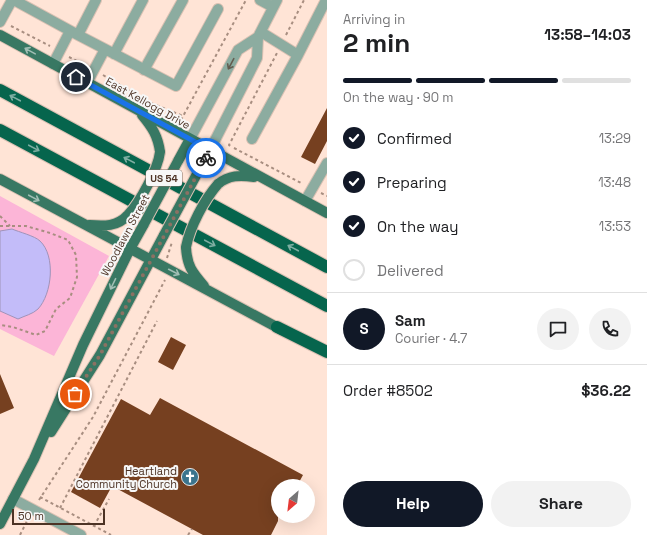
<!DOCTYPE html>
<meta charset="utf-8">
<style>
:root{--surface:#fff;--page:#f2f2f2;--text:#202124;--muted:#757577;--line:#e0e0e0;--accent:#111827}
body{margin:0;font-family:"Space Grotesk",sans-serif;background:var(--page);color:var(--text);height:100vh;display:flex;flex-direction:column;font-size:15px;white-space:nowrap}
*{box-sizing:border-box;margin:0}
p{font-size:13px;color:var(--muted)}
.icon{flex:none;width:22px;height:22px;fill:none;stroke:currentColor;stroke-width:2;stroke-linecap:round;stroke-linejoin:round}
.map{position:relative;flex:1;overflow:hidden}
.drawer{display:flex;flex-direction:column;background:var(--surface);width:320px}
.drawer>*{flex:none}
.needle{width:26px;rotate:208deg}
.fabs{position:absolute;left:271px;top:479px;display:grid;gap:8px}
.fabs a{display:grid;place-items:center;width:44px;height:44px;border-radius:50%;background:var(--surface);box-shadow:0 4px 16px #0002;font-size:20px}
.scale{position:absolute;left:12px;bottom:10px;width:93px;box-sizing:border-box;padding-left:4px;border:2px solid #4d3325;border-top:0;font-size:11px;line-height:14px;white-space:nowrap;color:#4d3325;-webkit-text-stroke:3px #f7f7f7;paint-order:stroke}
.pin{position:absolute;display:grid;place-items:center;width:34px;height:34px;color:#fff;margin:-17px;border:2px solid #fff;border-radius:50%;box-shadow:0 1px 4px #0007}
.courier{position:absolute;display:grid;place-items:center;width:40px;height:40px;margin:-20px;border:3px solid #1a73e8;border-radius:50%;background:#fff;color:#222;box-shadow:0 1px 5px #0007}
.headline em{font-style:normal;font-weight:700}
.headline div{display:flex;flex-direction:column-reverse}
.headline{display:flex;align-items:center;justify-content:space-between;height:68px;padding:0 16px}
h1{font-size:26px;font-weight:700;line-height:30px}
.bar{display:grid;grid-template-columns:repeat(4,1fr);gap:6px 4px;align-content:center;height:48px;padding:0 16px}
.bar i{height:5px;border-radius:3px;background:var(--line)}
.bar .current{background:var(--accent)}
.bar p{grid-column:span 4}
.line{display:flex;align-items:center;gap:10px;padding:0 16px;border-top:1px solid var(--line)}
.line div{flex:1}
.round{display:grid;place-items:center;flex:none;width:42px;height:42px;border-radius:21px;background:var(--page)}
ol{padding:0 16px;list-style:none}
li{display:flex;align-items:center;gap:12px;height:44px}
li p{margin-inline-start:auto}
li .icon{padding:4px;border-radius:50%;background:var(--accent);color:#fff;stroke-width:4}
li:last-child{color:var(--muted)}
li i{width:22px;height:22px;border:2px solid var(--line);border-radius:50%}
.primary-button{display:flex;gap:8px;margin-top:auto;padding:8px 16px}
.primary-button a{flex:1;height:46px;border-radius:24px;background:var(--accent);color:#fff;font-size:16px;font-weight:700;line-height:46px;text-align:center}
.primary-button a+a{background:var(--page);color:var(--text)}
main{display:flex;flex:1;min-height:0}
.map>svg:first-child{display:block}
</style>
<main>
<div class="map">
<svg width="327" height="535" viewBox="0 0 327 535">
<rect width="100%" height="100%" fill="#ffe4d6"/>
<path fill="#fcb5d7" d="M 0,196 L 109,256 L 54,356 L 0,329 Z"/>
<path fill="#c3bcf9" stroke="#a093b9" d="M 12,229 C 19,232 35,236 40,241 C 56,256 52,294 38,309 C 33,314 24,316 18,319 L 0,311 L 0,231 Z"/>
<path fill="#764020" d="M 327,108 L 327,141 L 315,164 L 301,157 Z
M 171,337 L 186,345 L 173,370 L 158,362 Z
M 0,374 L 14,408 L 0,414 Z
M 160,398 L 303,475 L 297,486 L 278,486 L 278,521 L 271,535 L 203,535 L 112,486 L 100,508 L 71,492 L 121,399 L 150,415 Z"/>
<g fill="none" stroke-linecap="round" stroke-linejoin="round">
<g stroke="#dbc1b3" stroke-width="12">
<path id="minor" d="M 14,0 L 78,35
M 96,0 L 78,35 L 176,86 L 218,9
M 260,0 L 273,7
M 0,22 L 12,0
M 114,54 L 143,0
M 298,55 L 326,0
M 53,64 L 70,31
M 144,70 L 183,0
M 87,83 L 105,49
M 190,139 L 238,50 L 258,37
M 252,139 L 298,55 L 261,32
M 210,150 L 257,58 L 258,37 L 277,0
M 305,201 L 327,163
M 13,499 L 81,535"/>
</g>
<g stroke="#dbc1b3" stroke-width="12">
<path id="major" d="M 0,35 L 327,213
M 142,115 C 152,127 158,136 160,152
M 178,161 L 190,139
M 198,172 L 210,150
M 0,179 L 282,330
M 218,184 C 229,175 240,175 254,177
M 89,225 C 104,226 117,227 128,215
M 186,247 C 187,266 192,272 204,286
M 51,432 L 100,355 L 164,235
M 0,524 L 34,459 L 83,345 L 130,249 L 144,224"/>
</g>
<g stroke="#dbc1b3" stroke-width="14">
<path id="highway" d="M 0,90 L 327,267
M 0,130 L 327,306
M 277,327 L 327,352"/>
</g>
<path stroke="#a88e80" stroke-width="2" stroke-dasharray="3 3" stroke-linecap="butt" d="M 11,26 L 50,46
M 286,35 L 304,0
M 69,57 L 85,65
M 103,75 L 142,98
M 151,103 L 183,116
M 181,120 L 246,0
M 230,146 L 229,145 L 277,53
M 234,148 L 303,184
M 321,193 L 327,196
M 0,216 L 10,226
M 0,226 L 26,226 L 50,233 L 68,240 L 76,255 L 77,277 L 70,298 L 56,309 L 45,331 L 36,335 L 13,327 L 0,325
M 40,497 L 111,535
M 39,500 L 93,417 L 165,280
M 60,508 L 157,321
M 94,526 L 109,499
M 20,535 L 28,519
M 188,535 L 192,529"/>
<use href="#minor" stroke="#8caca0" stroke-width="10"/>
<use href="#major" stroke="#387863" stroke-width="10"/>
<use href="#highway" stroke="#06654d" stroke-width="12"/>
<g stroke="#dbc1b3" stroke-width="12" stroke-linecap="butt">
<path id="major-bridge" d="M 128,215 C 140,202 158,169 160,152
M 144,224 L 178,161
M 164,235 L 198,172
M 186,247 C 190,227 204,200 218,184"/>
</g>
<path stroke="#a88e80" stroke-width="2" stroke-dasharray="3 3" stroke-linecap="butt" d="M 209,174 L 218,165
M 167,258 L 172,242"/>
<use href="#major-bridge" stroke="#387863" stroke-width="10"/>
</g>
<defs><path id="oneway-shaft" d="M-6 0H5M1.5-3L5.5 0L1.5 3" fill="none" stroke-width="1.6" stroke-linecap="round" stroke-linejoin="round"/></defs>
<g stroke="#a1beb4">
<use href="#oneway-shaft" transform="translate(30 51) rotate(-151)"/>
<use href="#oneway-shaft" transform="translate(34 198) rotate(28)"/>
<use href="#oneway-shaft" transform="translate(174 272) rotate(27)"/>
<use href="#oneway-shaft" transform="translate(113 284) rotate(116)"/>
</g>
<use stroke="#635d50" href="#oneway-shaft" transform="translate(231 64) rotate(118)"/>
<g stroke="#7eaea2">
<use href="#oneway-shaft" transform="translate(15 98) rotate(-152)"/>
<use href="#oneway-shaft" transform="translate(34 148) rotate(28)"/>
<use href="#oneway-shaft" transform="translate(129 160) rotate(-152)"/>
<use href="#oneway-shaft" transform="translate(210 243) rotate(28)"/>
<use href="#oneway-shaft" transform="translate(293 248) rotate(-152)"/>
</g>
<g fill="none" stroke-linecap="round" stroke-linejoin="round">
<path stroke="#8b7163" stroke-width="4" stroke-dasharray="0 7.2" d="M 75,394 L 100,355 L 206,158"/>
<path stroke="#1a73e8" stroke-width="5" d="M 76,77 L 210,150 L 206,158"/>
</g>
<defs>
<g id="church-disc" transform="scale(0.9)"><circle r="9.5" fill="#3b748d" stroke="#f7f7f7"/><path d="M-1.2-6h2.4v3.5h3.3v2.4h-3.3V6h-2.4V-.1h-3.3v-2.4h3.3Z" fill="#fff"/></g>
</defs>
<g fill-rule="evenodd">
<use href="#church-disc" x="190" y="477"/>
</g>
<g text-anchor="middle" stroke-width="4" stroke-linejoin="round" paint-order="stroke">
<rect fill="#f7f7f7" stroke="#806e64" stroke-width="1" x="146" y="170" width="36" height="16" rx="3"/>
<g font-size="10" font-weight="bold" fill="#4d3325">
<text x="164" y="182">US 54</text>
</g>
<g font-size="11" fill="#4d3325" stroke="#f7f7f7">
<text transform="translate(148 103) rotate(29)" y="4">East Kellogg Drive</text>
<text transform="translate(125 235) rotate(-62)" y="4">Woodlawn Street</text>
</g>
<g font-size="11" fill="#4d3325" stroke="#f7f7f7" text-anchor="end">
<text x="177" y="475">Heartland<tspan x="177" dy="13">Community Church</tspan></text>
</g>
</g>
</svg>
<div class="fabs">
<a><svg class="needle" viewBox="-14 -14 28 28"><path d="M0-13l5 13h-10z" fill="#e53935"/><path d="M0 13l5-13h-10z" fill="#757577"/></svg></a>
</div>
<div class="scale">50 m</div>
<div class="pin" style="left:75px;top:394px;background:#ea580c"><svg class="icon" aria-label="bag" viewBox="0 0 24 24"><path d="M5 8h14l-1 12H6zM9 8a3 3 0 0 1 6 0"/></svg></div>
<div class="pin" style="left:76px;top:77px;background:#1f2937"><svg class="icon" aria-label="home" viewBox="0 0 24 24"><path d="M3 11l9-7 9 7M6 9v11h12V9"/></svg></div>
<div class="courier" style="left:206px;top:158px"><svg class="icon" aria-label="bike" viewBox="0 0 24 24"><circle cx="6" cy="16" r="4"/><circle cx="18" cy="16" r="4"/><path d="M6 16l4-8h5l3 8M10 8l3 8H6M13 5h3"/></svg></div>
</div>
<section class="drawer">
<div class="headline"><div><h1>2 min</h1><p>Arriving in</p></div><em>13:58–14:03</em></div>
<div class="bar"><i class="current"></i><i class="current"></i><i class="current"></i><i></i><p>On the way · 90 m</p></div>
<ol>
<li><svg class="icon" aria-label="check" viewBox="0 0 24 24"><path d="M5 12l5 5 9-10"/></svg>Confirmed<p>13:29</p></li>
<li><svg class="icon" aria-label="check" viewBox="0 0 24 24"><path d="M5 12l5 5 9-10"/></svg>Preparing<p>13:48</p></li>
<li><svg class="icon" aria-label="check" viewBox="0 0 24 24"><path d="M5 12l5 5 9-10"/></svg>On the way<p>13:53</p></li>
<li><i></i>Delivered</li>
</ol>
<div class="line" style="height:72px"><b class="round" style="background:var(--accent);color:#fff">S</b><div><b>Sam</b><p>Courier · 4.7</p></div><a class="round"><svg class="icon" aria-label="chat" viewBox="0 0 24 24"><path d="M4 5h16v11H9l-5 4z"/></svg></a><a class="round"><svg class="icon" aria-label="phone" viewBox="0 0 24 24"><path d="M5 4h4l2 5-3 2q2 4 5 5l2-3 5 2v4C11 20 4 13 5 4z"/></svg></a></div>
<div class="line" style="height:52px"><div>Order #8502</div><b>$36.22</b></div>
<div class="primary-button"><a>Help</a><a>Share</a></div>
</section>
</main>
